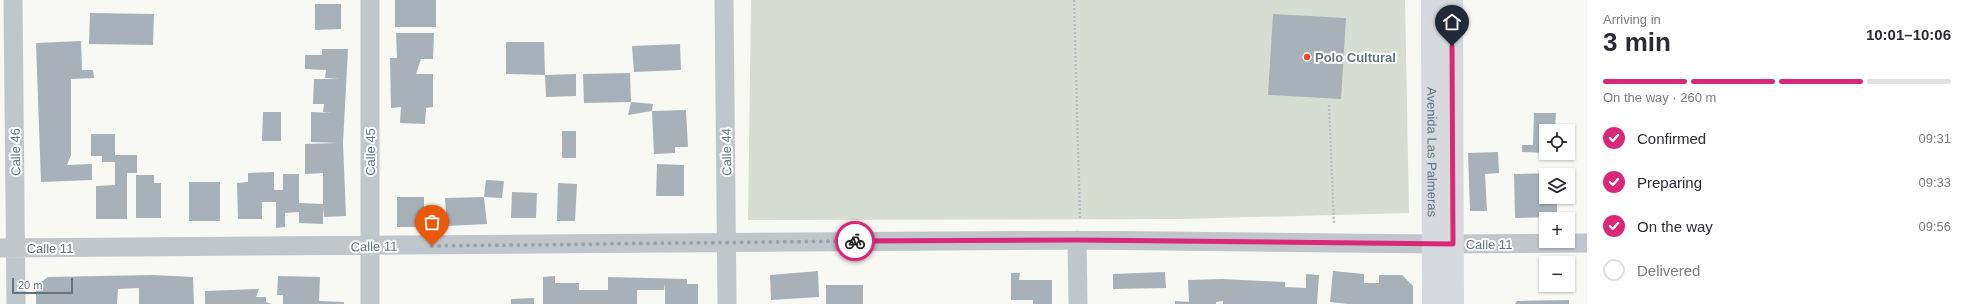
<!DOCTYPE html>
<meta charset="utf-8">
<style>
:root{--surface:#fff;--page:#f2f2f3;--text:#2b2b33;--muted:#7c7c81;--line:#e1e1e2;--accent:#db2777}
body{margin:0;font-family:Helvetica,sans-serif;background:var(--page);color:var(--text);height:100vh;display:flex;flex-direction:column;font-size:15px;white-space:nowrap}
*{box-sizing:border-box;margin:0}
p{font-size:13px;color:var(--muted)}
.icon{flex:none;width:22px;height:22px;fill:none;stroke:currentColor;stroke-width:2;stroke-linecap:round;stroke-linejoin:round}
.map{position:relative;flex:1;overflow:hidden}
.sheet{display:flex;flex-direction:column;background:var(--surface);width:380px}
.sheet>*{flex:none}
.buttons{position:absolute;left:1539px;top:124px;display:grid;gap:8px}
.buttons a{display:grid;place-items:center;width:36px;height:36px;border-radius:0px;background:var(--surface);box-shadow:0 1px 3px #0004;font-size:20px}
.scale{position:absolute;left:12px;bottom:10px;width:61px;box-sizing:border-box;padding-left:4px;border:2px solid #627581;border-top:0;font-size:11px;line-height:14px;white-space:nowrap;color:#627581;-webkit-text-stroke:3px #fff;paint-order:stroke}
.pin{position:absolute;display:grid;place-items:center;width:34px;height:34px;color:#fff;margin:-41px -17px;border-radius:50% 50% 50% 0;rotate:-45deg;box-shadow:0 0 4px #0007}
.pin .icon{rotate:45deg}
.courier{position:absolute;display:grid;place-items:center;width:40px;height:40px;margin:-20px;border:3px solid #db2777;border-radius:50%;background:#fff;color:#222;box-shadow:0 1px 5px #0007}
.overview em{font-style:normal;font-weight:700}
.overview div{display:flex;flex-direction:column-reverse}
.overview{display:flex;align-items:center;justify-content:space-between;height:68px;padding:0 16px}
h1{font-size:26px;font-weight:700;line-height:30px}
.bar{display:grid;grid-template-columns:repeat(4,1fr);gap:6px 4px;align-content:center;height:48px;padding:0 16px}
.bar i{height:5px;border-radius:3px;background:var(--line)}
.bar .active{background:var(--accent)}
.bar p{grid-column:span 4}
ol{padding:0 16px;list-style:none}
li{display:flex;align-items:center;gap:12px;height:44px}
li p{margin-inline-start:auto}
li .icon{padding:4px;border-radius:50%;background:var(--accent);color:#fff;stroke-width:4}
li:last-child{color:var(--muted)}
li i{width:22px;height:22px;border:2px solid var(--line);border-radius:50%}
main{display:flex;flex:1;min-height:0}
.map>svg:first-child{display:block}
</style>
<main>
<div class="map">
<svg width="1587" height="304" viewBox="0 0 1587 304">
<rect width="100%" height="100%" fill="#f8f8f5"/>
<path fill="#d8ddd4" d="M 751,0 L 1405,0 L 1409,213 L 1182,219 L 748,220 Z"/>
<path fill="#a8b1b7" d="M 395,0 L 436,0 L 436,27 L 395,27 Z
M 315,4 L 341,4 L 341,29 L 315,30 Z
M 90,13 L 154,14 L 153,45 L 89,44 Z
M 1273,14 L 1346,18 L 1341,99 L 1268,95 Z
M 396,33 L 434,33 L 433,59 L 421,59 L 416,74 L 433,74 L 433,107 L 426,108 L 425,124 L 400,123 L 401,107 L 391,108 L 390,58 L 397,58 Z
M 81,41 L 82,70 L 93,70 L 94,78 L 71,79 L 71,155 L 67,165 L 92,164 L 92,180 L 41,182 L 36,43 Z
M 506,42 L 544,42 L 545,75 L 506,74 Z
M 680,44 L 681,70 L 634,72 L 632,46 Z
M 322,49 L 348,49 L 343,143 L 346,216 L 324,217 L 323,206 L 323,224 L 299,223 L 299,212 L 285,213 L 285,227 L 276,228 L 276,202 L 262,202 L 262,219 L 238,219 L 237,183 L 248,182 L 248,173 L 274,172 L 274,190 L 283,190 L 283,174 L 299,174 L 299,203 L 323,204 L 323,173 L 305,174 L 305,144 L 339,143 L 311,142 L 311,112 L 332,113 L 323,112 L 324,104 L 313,104 L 314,79 L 340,79 L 325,78 L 326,70 L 305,69 L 305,55 L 322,55 Z
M 630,73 L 631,102 L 653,104 L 652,111 L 628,115 L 631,102 L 584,103 L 583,74 Z
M 576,74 L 576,96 L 546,97 L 545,75 Z
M 686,110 L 688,147 L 675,147 L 675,153 L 654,154 L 652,111 Z
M 263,112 L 281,112 L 281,141 L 262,141 Z
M 1534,113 L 1556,113 L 1555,131 L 1546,131 L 1546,153 L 1522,152 L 1522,145 L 1533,145 Z
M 562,131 L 576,131 L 576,158 L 562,158 Z
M 91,134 L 115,134 L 115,155 L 137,155 L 137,173 L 127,173 L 127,219 L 96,219 L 96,186 L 115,185 L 115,162 L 102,162 L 102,156 L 91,156 Z
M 1498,152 L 1499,173 L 1485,174 L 1487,211 L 1470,211 L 1468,153 Z
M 657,164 L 684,165 L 684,196 L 656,196 Z
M 1556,173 L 1557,175 L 1546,175 L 1546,197 L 1557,197 L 1557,217 L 1515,218 L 1514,174 Z
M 136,175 L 154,175 L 154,183 L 161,183 L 161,218 L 136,218 Z
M 486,180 L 504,181 L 502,198 L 484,197 Z
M 189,182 L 220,182 L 220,221 L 189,221 Z
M 558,183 L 577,184 L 575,221 L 557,221 Z
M 512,192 L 537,193 L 536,218 L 511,218 Z
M 397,197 L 424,197 L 424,214 L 429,214 L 429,227 L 397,227 Z
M 484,197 L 487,224 L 447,226 L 445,198 Z
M 818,271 L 819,297 L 771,300 L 770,275 Z
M 1333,271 L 1364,274 L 1364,283 L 1379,283 L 1379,275 L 1402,275 L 1413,286 L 1413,304 L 1348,304 L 1330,302 Z
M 1165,272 L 1166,288 L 1113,289 L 1113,274 Z
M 1011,273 L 1020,273 L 1019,280 L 1052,280 L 1052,304 L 1033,304 L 1033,300 L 1011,300 Z
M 1306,274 L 1319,275 L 1317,304 L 1223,304 L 1223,301 L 1216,302 L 1216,304 L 1175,304 L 1175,301 L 1189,302 L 1188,280 L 1222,279 L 1285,282 L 1285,287 L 1306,288 Z
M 152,275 L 193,277 L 194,304 L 139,304 L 139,288 L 118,289 L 117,304 L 36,304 L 36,286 L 48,277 Z
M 278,276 L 320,277 L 319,301 L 344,302 L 344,304 L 283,304 L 283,295 L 277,295 Z
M 555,276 L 555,283 L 579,283 L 579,290 L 608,290 L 608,277 L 687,279 L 687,284 L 698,284 L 698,304 L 665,304 L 665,284 L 664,290 L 637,290 L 637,304 L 543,304 L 543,277 Z
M 826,285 L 863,285 L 863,304 L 826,304 Z
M 259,289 L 256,297 L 266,297 L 266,302 L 272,304 L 205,304 L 205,291 Z
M 534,298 L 534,304 L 511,304 L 511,299 Z
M 1569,300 L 1569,304 L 1515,304 L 1517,301 Z"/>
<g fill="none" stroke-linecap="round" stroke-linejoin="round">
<path stroke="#b9bdc0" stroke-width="2.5" stroke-dasharray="2 2" stroke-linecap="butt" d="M 1074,0 L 1080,219
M 1329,105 L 1334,224"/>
<path stroke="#c1c6ca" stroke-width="19" d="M 13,0 L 16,304
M 370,0 L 370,304
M 724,0 L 727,304
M 1077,240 L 1078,304
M 0,248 L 1077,240 L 1433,244 L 1587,243"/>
<g stroke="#d6dade" stroke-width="22">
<path id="s1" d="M 1432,0 L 1433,304"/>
<path d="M 1452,0 L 1453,304"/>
</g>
</g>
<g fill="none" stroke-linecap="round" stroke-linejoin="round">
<path stroke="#96a3aa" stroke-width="4" stroke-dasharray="0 7.2" d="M 432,246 L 855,241"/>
<path stroke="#db2777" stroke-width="5" d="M 855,241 L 1077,240 L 1453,244 L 1452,46"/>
</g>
<circle fill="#e94b24" stroke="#fff" stroke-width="1.5" cx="1307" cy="57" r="4"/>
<g text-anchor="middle" stroke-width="4" stroke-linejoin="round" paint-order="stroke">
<g font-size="13" font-weight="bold" fill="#627581" stroke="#fff" text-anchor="start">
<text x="1315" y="62">Polo Cultural</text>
</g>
<g font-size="13" fill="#627581" stroke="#fff">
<text transform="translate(15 152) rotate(-91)" y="5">Calle 46</text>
<text transform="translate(370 152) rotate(-90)" y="5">Calle 45</text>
<text transform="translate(726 152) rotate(-91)" y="5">Calle 44</text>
<text dy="5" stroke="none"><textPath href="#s1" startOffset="152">Avenida Las Palmeras</textPath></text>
<text x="1489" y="249">Calle 11</text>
<text transform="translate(374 246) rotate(-1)" y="5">Calle 11</text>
<text x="50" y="253">Calle 11</text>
</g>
</g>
</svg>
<div class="buttons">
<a><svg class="icon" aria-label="locate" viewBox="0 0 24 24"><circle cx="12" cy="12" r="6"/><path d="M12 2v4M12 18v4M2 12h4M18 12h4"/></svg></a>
<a><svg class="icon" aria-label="layers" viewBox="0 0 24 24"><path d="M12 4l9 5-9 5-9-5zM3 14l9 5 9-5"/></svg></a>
<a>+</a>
<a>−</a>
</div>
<div class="scale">20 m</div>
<div class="pin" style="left:432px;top:246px;background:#ea580c"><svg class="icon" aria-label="bag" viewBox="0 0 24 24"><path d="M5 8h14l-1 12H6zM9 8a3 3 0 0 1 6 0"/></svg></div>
<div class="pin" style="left:1452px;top:46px;background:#1f2937"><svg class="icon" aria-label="home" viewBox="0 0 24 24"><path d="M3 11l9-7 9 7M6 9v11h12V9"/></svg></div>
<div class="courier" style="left:855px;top:241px"><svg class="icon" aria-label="bike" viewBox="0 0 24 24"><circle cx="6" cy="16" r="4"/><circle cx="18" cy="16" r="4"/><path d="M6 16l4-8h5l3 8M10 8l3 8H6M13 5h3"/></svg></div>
</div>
<section class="sheet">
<div class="overview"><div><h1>3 min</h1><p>Arriving in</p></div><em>10:01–10:06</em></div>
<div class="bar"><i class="active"></i><i class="active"></i><i class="active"></i><i></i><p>On the way · 260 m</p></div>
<ol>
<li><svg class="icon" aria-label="check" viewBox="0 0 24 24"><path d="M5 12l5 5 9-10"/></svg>Confirmed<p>09:31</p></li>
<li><svg class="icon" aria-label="check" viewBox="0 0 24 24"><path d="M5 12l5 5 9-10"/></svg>Preparing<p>09:33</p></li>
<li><svg class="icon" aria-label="check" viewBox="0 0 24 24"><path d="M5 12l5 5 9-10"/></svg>On the way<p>09:56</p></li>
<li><i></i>Delivered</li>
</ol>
</section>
</main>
